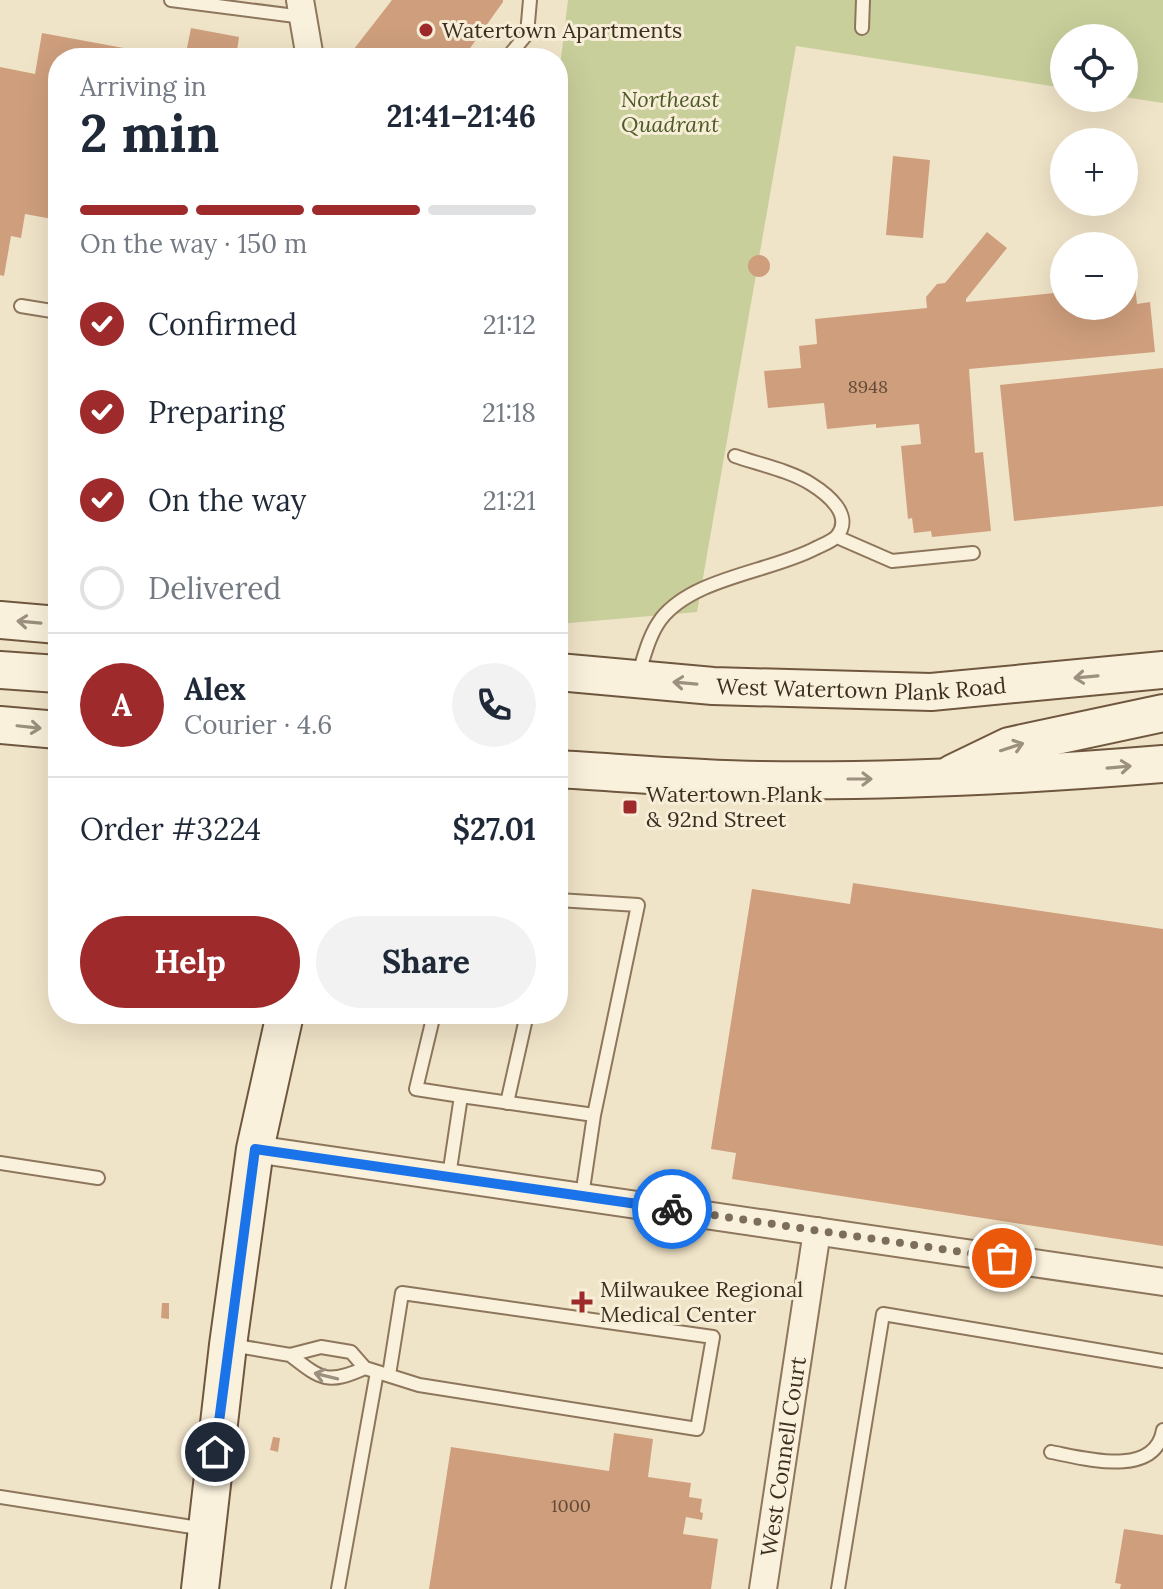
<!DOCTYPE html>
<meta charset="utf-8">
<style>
:root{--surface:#fff;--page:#f2f2f3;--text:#1f2937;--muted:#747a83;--line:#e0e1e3;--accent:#9e2a2b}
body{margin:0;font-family:Lora,serif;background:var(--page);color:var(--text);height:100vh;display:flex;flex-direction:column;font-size:30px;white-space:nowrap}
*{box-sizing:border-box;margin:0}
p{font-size:26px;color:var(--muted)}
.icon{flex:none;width:44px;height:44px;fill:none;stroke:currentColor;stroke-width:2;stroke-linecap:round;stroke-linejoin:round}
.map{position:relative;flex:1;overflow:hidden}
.details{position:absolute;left:48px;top:48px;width:520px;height:976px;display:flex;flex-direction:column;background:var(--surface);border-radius:32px;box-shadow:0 8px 32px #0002}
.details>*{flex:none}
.controls{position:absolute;left:1050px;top:24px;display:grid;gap:16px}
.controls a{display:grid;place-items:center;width:88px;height:88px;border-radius:50%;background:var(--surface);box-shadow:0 8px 32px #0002;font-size:40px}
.pin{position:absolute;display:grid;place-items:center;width:68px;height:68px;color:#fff;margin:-34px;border:4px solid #fff;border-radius:50%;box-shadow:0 2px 8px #0007}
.courier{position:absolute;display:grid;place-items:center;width:80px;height:80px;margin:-40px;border:6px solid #1a73e8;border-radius:50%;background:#fff;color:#222;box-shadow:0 2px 10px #0007}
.summary em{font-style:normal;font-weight:700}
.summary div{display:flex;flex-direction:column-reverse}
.summary{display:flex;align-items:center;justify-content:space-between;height:136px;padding:0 32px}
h1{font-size:52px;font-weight:700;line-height:60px}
.bar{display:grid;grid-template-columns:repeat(4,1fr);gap:12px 8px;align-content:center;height:96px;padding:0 32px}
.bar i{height:10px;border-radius:6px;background:var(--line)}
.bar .active{background:var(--accent)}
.bar p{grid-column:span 4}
.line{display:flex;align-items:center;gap:20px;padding:0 32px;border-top:2px solid var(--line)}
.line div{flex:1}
.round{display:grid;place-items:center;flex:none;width:84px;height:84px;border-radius:42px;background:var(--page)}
ol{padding:0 32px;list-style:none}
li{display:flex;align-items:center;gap:24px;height:88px}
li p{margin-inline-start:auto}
li .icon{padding:8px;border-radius:50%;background:var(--accent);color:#fff;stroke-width:4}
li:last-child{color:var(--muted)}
li i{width:44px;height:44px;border:4px solid var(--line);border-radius:50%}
.primary-button{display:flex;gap:16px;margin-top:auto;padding:16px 32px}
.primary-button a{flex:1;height:92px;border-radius:48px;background:var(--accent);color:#fff;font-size:32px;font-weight:700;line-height:92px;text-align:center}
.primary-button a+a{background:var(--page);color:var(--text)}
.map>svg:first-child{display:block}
</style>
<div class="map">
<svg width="1163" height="1589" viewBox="0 0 1163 1589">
<rect width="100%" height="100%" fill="#f0e4c8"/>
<path fill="#c9cf9b" d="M 568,0 L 1163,0 L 1163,103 L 1124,97 L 1124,38 L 1064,38 L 1064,88 L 796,46 L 697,612 L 558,624 L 558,83 Z"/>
<path fill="#cf9f7d" d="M 392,0 L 503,0 L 503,2 L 463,58 L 347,58 Z
M 191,28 L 239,37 L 236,58 L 185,58 Z
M 42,33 L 178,58 L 58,58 L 58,220 L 25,214 L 21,238 L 11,236 L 4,276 L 0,275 L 0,67 L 35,74 Z
M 893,156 L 930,160 L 923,238 L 886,235 Z
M 987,232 L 1007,248 L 966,299 L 966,302 L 1064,292 L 1064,306 L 1124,306 L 1124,286 L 1135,285 L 1137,304 L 1150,302 L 1155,352 L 969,369 L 975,453 L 983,452 L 991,531 L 932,537 L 931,531 L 914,533 L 912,518 L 908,519 L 901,446 L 921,444 L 919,424 L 876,428 L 876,424 L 827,429 L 824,403 L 768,408 L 764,371 L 801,368 L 799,346 L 817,344 L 815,319 L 927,308 L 926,297 L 937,284 L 945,283 Z
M748 266a11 11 0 1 1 22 0a11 11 0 1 1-22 0Z
M 1163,368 L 1163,506 L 1014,521 L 1000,385 Z
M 853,883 L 1163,929 L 1163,1246 L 732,1179 L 736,1153 L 711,1149 L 752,889 L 850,904 Z
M 162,1303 L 169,1303 L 169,1319 L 161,1318 Z
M 614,1433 L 653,1439 L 648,1477 L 691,1483 L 689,1497 L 702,1499 L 700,1512 L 703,1513 L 702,1520 L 686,1517 L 683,1534 L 718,1539 L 711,1589 L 429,1589 L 451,1447 L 609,1471 Z
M 273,1437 L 280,1438 L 278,1452 L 270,1450 Z
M 1124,1529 L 1163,1535 L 1163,1589 L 1120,1589 L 1121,1584 L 1115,1583 Z"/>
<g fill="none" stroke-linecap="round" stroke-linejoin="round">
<g stroke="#8d765c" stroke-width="16">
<path id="lane" d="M 171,0 L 303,17
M 862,28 L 863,0
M 507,58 L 527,34 L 530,0
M 21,306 L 58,312
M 837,537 L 892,561 L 973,553
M 638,676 C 644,657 649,635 661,619 C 694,577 771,572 816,548 C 822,545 833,541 837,536 C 854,515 827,494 811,484 C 791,471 758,464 735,456
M 558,900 L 638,905 L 594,1115 L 582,1196
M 434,1014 L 416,1089 L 461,1096 L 449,1176
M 461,1096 L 594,1115
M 507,1103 L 527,1014
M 0,1163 L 98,1178
M 231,1345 L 290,1355 L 321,1347 L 351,1352 L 365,1368 L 419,1385 L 697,1429 L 713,1337 L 402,1293 L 389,1375
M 290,1355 C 321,1379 327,1385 365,1368
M 1051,1452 C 1083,1458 1155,1479 1163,1430
M 0,1497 L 205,1529
M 338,1589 L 377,1372
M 838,1589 L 883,1314 L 1163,1361"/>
</g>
<g stroke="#8d765c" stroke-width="30">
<g id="street">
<path d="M 300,0 L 310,58"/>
<path d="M 255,1149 L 1163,1282"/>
<path id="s1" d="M 763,1589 L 817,1231"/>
</g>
</g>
<g stroke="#6f573f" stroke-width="40">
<g id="secondary">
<path d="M 0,620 L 58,625"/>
<path d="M 0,670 L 58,674"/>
<path id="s2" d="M 558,672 L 713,686 L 931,692 L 1163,670"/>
<path d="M 0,725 L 58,730"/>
<path d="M 558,769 C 625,773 693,779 760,780 C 895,782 1029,775 1163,764"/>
<path d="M 953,773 L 1009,746 L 1163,713"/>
<path d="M 200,1589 L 228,1345 L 255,1149 L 285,1014"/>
</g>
</g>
<use href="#lane" stroke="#faf1dc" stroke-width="12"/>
<use href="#street" stroke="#faf1dc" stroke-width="26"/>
<use href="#secondary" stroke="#faf1dc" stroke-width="36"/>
</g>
<defs><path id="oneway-shaft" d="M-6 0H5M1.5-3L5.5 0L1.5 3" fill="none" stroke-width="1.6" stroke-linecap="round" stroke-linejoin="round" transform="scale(2)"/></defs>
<g stroke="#9c907e">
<use href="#oneway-shaft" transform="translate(29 622) rotate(-175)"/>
<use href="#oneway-shaft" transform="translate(1086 677) rotate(175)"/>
<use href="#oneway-shaft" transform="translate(685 683) rotate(-175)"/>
<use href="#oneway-shaft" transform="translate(29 727) rotate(6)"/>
<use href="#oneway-shaft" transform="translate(1012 747) rotate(-18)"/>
<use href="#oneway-shaft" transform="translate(1119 767) rotate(-5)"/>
<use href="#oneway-shaft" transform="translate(860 779)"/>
<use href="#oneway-shaft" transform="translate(326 1376) rotate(-166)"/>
</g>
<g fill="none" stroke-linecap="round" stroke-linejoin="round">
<path stroke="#7c6e5b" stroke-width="8" stroke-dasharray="0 14.4" d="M 672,1209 L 1002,1258"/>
<path stroke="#1a73e8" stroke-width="10" d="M 215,1452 L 255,1149 L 672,1209"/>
</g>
<g fill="#9e2a2b" stroke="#f7eed8" stroke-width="3">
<circle cx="426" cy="30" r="8"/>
<rect x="622" y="799" width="16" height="16" rx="4"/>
<path d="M578 1290h8v8h8v8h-8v8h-8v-8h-8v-8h8z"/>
</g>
<g text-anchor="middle" stroke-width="6" stroke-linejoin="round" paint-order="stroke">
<g font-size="18" fill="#624a37">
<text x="868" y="393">8948</text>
<text x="571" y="1512">1000</text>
</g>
<g font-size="22" fill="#3d2e20" stroke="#f7eed8" text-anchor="start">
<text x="442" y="38">Watertown Apartments</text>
<text x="646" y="802">Watertown Plank<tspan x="646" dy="25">&amp; 92nd Street</tspan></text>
<text x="600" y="1297">Milwaukee Regional<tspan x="600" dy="25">Medical Center</tspan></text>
</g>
<g font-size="22" font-style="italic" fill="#4d5a26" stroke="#f7eed8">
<text x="670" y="107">Northeast<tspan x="670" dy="25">Quadrant</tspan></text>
</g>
<g font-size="22" fill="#3d2e20" stroke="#f7eed8">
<text dy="8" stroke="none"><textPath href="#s2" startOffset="304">West Watertown Plank Road</textPath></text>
<text dy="8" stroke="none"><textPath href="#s1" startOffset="134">West Connell Court</textPath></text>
</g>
</g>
</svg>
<div class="controls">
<a><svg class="icon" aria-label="locate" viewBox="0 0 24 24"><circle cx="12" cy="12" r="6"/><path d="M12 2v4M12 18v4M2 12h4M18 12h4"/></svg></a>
<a>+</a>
<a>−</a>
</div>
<div class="pin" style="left:1002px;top:1258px;background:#ea580c"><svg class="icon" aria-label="bag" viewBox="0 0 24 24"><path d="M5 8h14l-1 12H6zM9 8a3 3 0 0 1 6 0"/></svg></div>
<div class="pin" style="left:215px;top:1452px;background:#1f2937"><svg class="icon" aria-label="home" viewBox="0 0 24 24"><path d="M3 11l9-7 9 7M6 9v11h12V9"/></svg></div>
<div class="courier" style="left:672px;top:1209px"><svg class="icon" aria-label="bike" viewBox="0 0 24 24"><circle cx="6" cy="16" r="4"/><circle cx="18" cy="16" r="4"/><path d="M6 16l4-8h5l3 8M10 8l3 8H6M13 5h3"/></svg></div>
<section class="details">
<div class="summary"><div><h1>2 min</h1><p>Arriving in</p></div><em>21:41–21:46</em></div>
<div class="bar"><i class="active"></i><i class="active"></i><i class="active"></i><i></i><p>On the way · 150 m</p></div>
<ol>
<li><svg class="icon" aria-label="check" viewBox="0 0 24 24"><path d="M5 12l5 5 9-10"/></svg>Confirmed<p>21:12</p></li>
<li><svg class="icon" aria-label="check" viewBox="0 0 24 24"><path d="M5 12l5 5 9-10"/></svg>Preparing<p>21:18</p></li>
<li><svg class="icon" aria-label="check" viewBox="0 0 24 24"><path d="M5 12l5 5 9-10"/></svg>On the way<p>21:21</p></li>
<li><i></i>Delivered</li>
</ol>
<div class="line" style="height:144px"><b class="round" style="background:var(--accent);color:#fff">A</b><div><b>Alex</b><p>Courier · 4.6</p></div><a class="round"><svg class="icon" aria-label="phone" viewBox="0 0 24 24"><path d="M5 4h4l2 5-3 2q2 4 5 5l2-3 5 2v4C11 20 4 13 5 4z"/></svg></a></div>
<div class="line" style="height:104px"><div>Order #3224</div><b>$27.01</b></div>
<div class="primary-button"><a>Help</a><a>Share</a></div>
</section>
</div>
